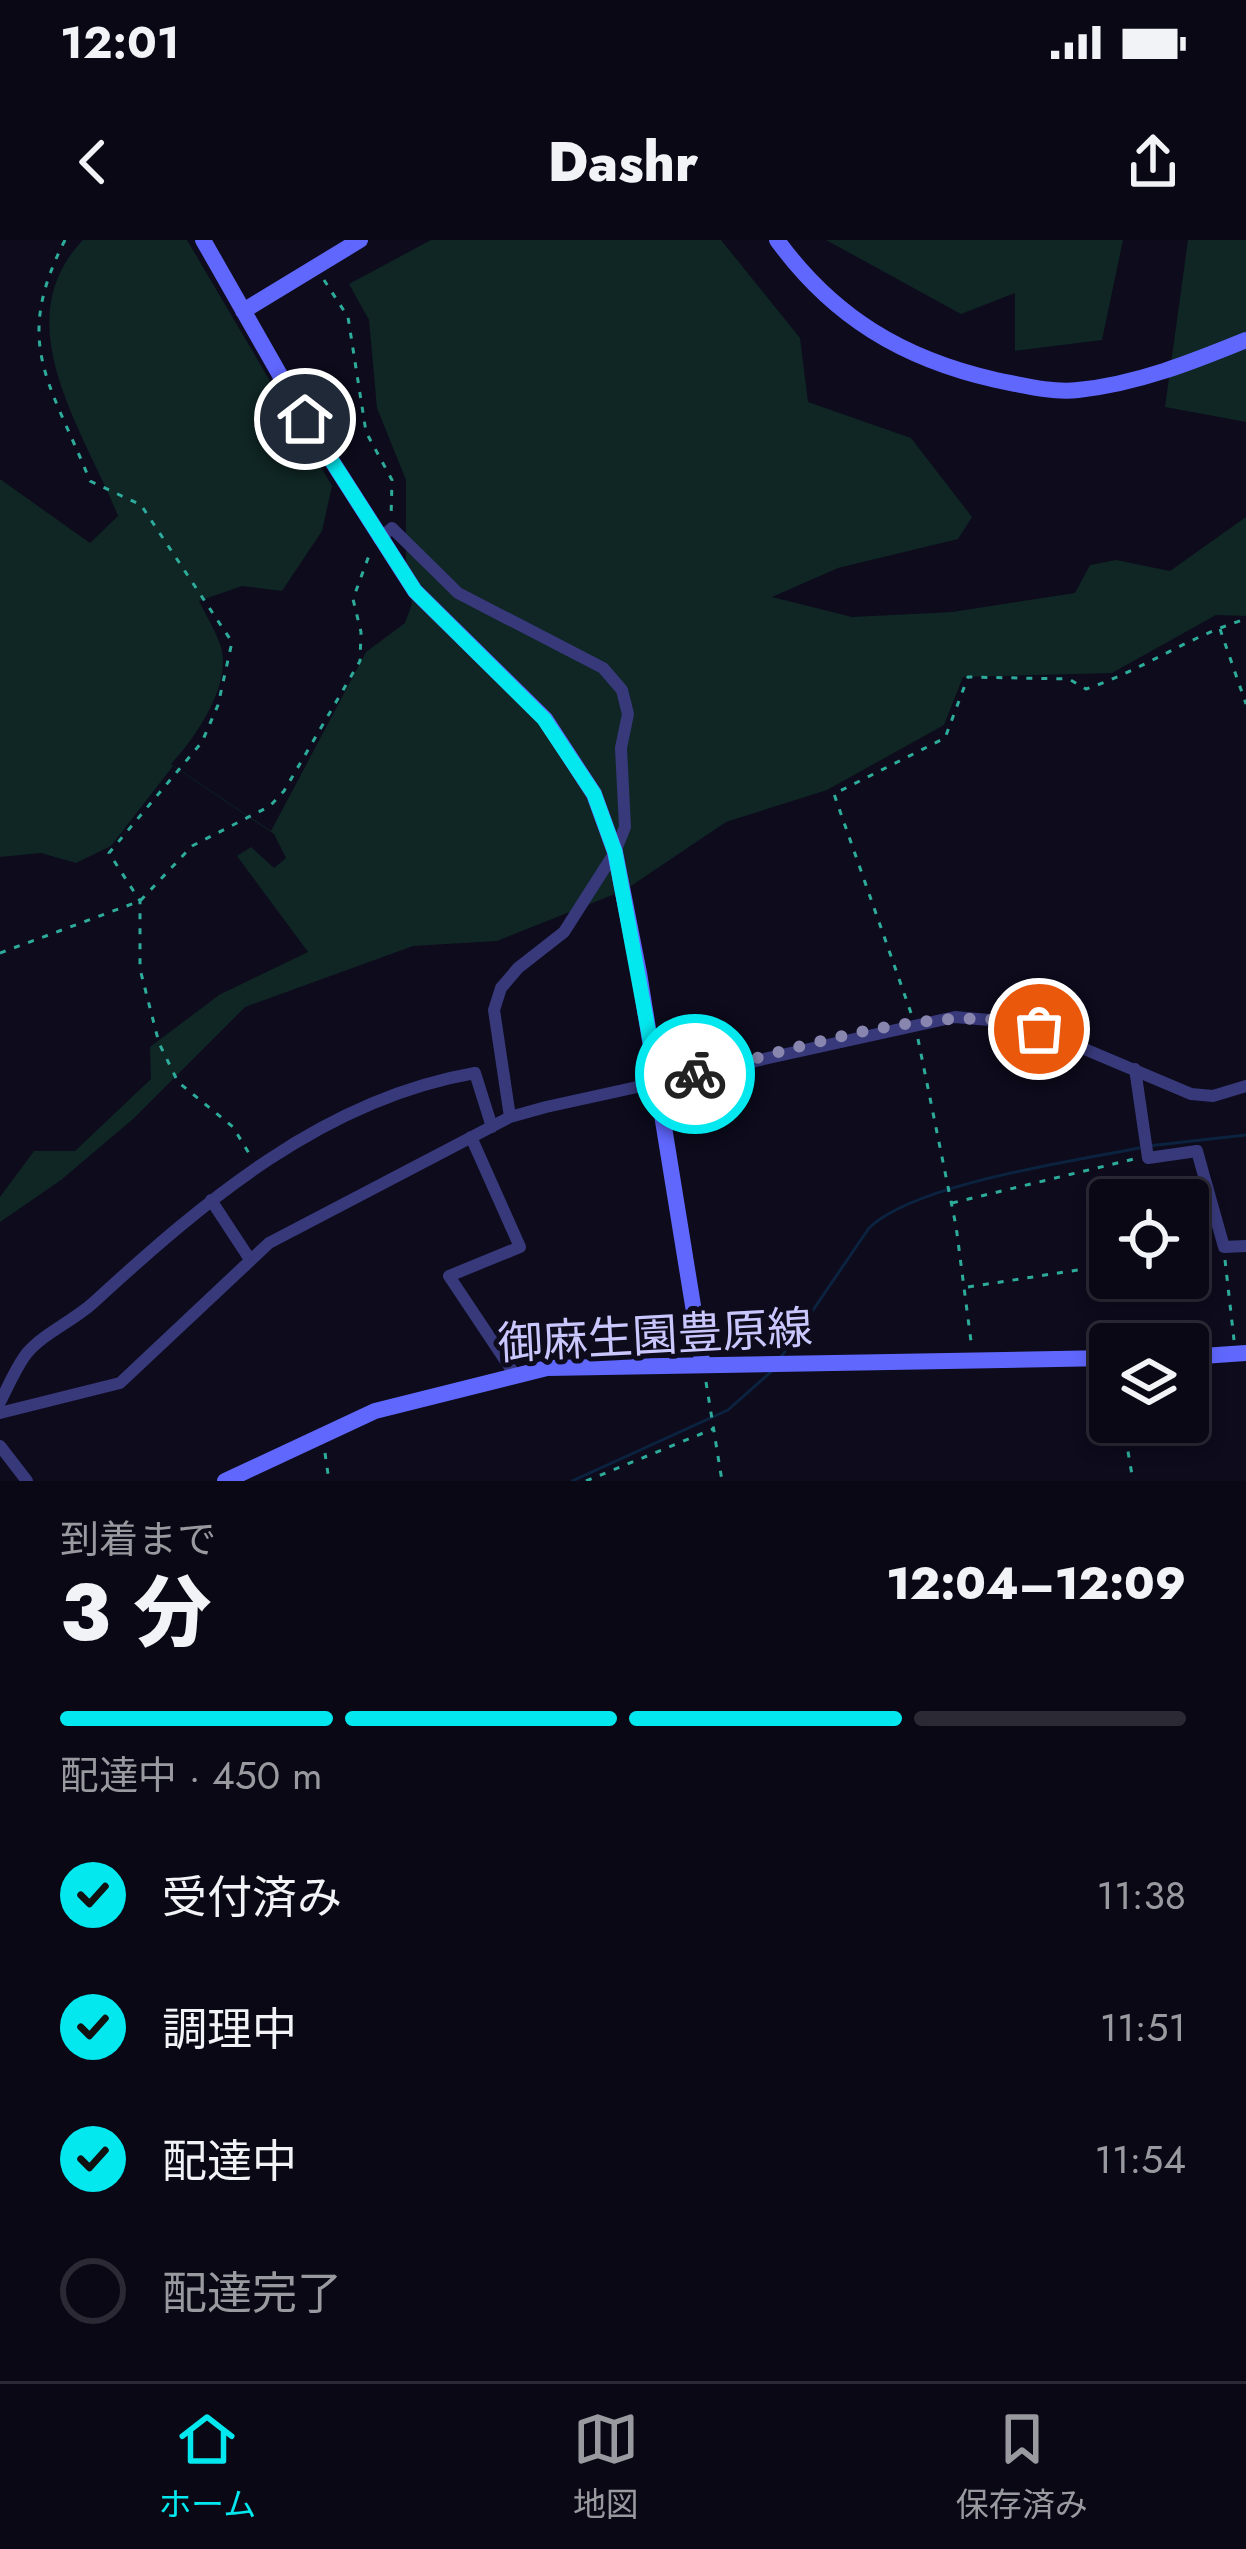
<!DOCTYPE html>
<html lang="ja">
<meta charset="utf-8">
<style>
:root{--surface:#0a0815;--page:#13111e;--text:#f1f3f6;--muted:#999aa0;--line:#2a2934;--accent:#03e8ef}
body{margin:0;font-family:Jost,"Noto Sans JP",sans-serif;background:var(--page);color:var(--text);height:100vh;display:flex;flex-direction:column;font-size:45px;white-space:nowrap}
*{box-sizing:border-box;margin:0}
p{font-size:39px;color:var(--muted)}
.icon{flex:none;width:66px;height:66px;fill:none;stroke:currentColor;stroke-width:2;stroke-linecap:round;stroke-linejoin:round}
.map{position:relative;height:1241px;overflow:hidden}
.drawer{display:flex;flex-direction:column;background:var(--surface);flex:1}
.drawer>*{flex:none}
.controls{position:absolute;left:1089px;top:939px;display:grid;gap:24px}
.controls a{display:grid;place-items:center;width:120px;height:120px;border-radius:12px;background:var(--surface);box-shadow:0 6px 18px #0003,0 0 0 3px var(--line);font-size:60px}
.pin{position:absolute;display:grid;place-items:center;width:102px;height:102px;color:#fff;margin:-51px;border:6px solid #fff;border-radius:50%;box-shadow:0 3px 12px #0007}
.courier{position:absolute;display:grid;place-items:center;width:120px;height:120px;margin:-60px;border:9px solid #03e8ef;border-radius:50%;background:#fff;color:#222;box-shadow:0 3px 15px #0007}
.summary em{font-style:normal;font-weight:800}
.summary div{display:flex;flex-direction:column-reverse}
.summary{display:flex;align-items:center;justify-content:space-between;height:204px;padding:0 60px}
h1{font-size:78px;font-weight:800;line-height:90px}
.bar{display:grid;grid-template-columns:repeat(4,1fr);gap:18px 12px;align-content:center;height:144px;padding:0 60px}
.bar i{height:15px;border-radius:9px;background:var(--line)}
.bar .current{background:var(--accent)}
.bar p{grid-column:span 4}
ol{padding:0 60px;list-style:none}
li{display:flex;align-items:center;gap:36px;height:132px}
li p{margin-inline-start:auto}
li .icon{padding:12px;border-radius:50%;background:var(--accent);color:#111;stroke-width:4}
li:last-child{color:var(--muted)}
li i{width:66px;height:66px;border:6px solid var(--line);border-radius:50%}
.status{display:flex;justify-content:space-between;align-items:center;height:84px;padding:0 60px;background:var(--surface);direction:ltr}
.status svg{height:33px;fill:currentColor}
header{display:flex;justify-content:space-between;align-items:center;height:156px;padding:0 60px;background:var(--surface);font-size:54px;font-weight:800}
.dock{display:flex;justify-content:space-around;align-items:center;height:168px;border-top:3px solid var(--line);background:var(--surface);font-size:33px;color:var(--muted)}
.dock a{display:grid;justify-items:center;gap:6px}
.dock .current{color:var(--accent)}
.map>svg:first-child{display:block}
</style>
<div class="status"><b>12:01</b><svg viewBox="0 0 49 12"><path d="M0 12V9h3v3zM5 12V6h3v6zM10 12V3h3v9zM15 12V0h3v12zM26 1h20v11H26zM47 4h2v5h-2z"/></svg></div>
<header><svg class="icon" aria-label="back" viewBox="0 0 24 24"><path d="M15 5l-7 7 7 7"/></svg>Dashr<svg class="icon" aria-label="share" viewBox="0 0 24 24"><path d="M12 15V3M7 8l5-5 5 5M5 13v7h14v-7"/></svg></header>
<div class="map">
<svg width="1246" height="1241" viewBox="0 0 1246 1241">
<rect width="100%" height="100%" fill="#0d0b1c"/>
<path fill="#0f2624" d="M 83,0 L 187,0 L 332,246 L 322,291 L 282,351 L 242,346 L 199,361 C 206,375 215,390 220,404 C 234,443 195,498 171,524 L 271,591 L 366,412 L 405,383 L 412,364 L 406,332 L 406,240 L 377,168 L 369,80 L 349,44 L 431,0 L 721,0 L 800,98 L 808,162 L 911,198 L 972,277 L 958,299 L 838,328 L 772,357 L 852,377 L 952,372 L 1075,353 L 1090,325 L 1116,320 L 1170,331 L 1246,277 L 1246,376 L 1216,375 L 1112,433 L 963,437 L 944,485 L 827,550 L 726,582 L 625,650 L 497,701 L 413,706 L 245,767 L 133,879 L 61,940 L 0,982 L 0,957 L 34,911 L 75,911 L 151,839 L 150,807 L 219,755 L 308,712 L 237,616 L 251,607 L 274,628 L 286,618 L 274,594 L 173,526 L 111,606 L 76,623 L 41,613 L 0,617 L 0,239 L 90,303 L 118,276 C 84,190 4,82 83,0 Z
M 826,0 L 1123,0 L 1102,100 L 1015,111 L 1015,53 L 961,74 Z
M 1188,0 L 1246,0 L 1246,182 L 1165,167 Z"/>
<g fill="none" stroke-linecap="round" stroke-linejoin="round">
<path stroke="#0c2340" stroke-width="3" d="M 1148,906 L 1246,895
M 781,1117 L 869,988 C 914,944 1073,921 1139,908
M 572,1241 L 728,1170 L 773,1130"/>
<path stroke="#2eac9b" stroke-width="3" stroke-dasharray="6 9" stroke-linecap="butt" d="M 65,0 C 12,104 50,141 90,241 L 141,265 L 232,402 L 218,465 L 202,502 L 109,613 L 140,661 L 140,729 L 159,803 L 178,842 L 233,887 L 250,915
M 324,40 L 348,77 L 366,192 L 392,240 L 391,279
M 1220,389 L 1246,464
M 0,713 L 140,661 L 192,606 L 270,566 L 284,551 L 360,421 L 361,392 L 353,359 L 371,310
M 911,773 L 834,554 L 945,498 L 968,437 L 1069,439 L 1086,449 C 1143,430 1189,396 1246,379
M 918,799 L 956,986 L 972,1109
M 952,963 L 1134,919
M 1188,1013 L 1210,1009
M 1225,1020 L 1234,1100
M 968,1047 L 1110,1025
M 706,1142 L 722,1241
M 1123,1182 L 1133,1241
M 325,1213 L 329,1241
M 586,1241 L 713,1189"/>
<path stroke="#37397b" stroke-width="12" d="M 379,299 L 392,288 L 458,353 L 603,428 L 622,450 L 628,474 L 621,508 L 625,587 L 615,612 L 564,692 L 518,728 L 501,748 L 494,770 L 510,877
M 1135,829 L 1148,918 L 1197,911 L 1224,1007 L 1246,1006
M 471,897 L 520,1007 L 449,1036 L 515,1135
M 211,960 L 249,1018
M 0,1162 C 8,1147 16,1127 27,1113 C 44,1093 73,1081 93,1063 C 203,962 323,859 475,833 L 492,887
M 0,1173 L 120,1143 L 269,1003 L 510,877 L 546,867 L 955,777 L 1023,783 L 1191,854 L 1213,856 L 1246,846
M 0,1206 L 27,1241"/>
<path stroke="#6067fd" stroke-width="16" d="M 203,0 L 305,179 L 415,351 L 545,479 L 594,554 L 615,612 L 639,733 L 702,1121
M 777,0 C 833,77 903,119 996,140 C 1022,145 1052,153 1078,150 C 1137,144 1192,122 1246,100
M 243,71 L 360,0
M 1188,1117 L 1246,1113
M 225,1241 L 375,1171 L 547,1128 L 1110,1118"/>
</g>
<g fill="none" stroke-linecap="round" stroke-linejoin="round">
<path stroke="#8885af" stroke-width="12" stroke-dasharray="0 21.6" d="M 695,834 C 793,811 943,756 1039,789"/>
<path stroke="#03e8ef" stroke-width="15" d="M 305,179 L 415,351 L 544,479 L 594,554 L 615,612 L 658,843 L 695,834"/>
</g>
<g text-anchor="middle" stroke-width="10" stroke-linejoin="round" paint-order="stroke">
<g font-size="45" fill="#cac7fe" stroke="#0d0b1c">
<text transform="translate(655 1095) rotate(-3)" y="16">御麻生園豊原線</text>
</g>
</g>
</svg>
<div class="controls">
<a><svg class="icon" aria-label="locate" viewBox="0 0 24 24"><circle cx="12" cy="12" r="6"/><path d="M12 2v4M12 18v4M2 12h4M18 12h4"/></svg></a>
<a><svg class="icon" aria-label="layers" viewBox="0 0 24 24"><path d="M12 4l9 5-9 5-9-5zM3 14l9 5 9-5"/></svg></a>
</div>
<div class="pin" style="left:1039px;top:789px;background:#ea580c"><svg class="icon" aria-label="bag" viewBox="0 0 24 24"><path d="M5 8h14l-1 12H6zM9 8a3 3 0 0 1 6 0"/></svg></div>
<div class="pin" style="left:305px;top:179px;background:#1f2937"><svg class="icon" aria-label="home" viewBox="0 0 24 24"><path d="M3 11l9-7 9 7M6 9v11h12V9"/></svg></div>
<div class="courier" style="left:695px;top:834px"><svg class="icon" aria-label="bike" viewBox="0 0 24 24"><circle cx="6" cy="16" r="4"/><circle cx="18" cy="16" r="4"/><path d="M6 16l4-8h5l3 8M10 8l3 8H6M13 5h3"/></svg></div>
</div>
<section class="drawer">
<div class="summary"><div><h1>3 分</h1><p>到着まで</p></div><em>12:04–12:09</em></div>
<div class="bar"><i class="current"></i><i class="current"></i><i class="current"></i><i></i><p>配達中 · 450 m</p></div>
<ol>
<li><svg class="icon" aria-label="check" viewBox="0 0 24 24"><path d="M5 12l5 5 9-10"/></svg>受付済み<p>11:38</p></li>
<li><svg class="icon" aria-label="check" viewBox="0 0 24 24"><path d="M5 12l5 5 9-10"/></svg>調理中<p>11:51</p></li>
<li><svg class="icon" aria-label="check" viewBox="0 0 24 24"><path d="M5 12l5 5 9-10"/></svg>配達中<p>11:54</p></li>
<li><i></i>配達完了</li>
</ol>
</section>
<nav class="dock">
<a class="current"><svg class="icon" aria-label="home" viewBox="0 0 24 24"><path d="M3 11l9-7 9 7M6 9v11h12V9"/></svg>ホーム</a>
<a><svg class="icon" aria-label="map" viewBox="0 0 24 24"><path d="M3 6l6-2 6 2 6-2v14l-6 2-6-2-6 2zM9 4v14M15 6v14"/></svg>地図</a>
<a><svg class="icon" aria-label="saved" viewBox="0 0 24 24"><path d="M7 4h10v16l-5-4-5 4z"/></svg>保存済み</a>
</nav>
